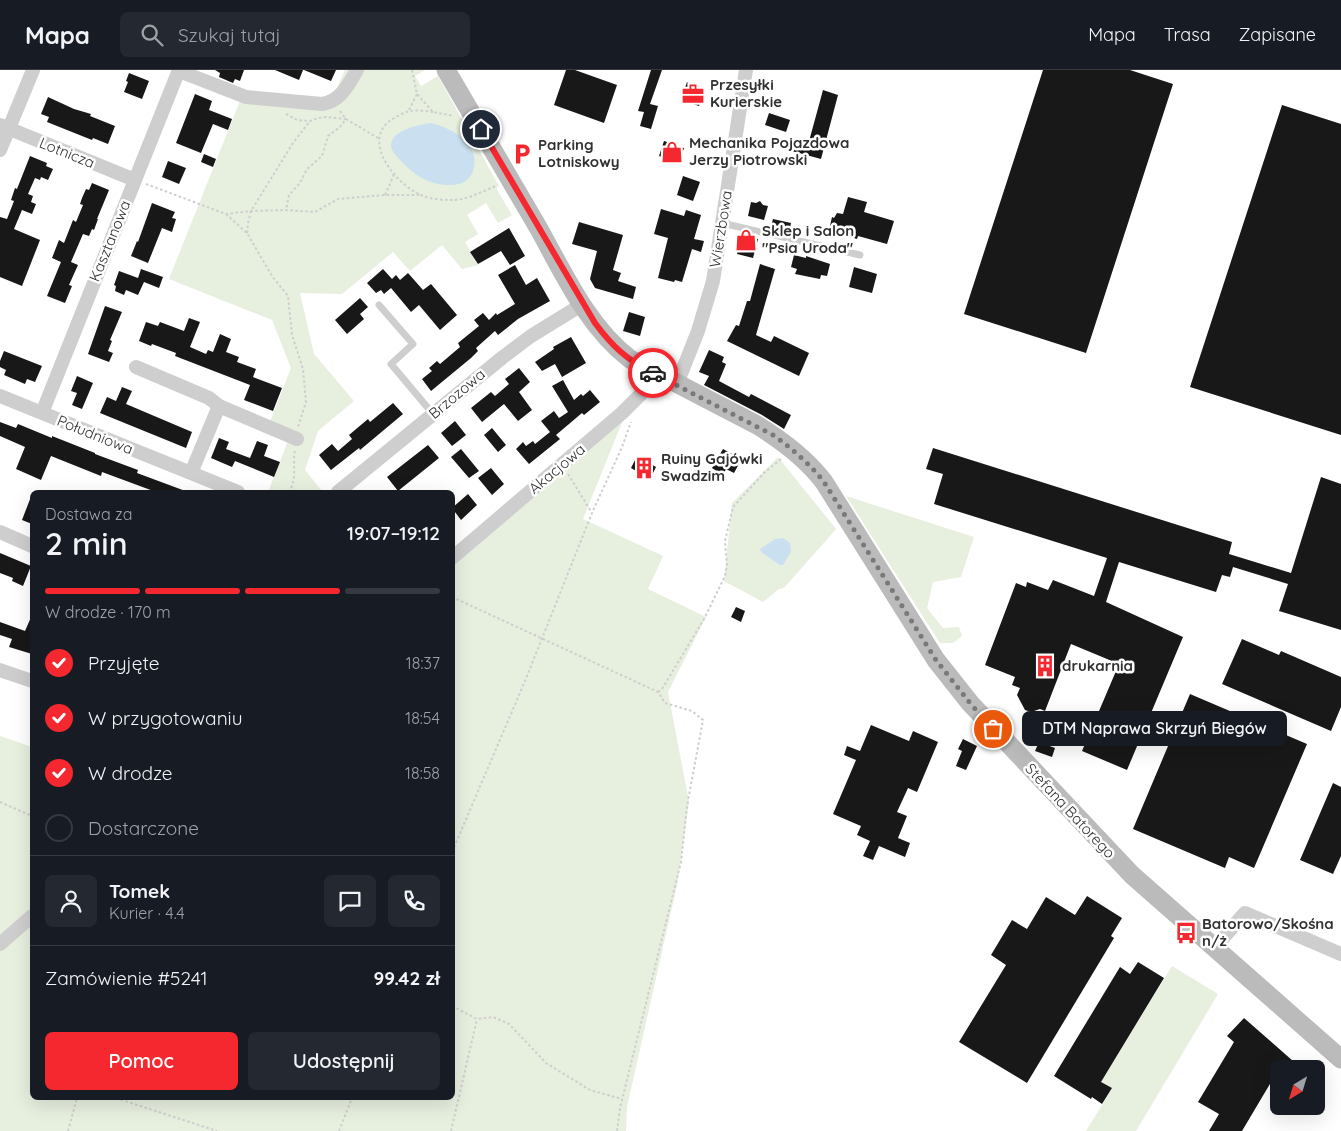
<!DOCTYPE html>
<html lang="pl">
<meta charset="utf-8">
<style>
:root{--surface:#171b24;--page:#242831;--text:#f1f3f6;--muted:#9ea1a6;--line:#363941;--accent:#f5272f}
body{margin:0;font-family:Quicksand,sans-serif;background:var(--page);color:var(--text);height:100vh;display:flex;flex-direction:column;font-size:19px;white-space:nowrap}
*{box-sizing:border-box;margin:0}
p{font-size:16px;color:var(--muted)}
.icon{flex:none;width:28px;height:28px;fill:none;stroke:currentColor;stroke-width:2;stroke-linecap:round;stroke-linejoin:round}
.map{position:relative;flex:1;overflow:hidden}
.details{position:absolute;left:30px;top:420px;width:425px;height:610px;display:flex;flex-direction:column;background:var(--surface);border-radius:8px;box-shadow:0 5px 20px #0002}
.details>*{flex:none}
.needle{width:32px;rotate:218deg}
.tools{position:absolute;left:1270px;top:990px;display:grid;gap:10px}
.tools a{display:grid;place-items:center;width:55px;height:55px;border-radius:8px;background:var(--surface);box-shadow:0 5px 20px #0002;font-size:25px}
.pin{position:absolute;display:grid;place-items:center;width:42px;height:42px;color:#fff;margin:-21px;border:2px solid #fff;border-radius:50%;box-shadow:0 1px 5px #0007}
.courier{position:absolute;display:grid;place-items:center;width:50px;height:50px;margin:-25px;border:4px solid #f5272f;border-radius:50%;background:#fff;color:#222;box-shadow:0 1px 6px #0007}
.bubble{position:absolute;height:35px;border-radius:8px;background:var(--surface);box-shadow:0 5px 20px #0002;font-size:16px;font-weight:600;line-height:35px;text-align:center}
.summary em{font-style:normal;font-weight:600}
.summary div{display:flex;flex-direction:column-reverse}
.summary{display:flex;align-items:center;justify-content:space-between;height:85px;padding:0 15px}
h1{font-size:32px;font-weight:600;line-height:38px}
.bar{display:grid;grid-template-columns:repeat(4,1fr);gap:8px 5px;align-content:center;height:60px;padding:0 15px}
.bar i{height:6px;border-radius:4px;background:var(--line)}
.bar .active{background:var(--accent)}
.bar p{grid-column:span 4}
.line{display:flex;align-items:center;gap:12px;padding:0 15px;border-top:1px solid var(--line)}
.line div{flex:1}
.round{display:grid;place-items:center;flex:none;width:52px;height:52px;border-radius:8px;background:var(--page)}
ol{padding:0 15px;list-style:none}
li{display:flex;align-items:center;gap:15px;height:55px}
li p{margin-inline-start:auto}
li .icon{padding:5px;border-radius:50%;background:var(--accent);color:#fff;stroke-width:4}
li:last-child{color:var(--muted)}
li i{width:28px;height:28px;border:2px solid var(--line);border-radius:50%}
.primary-button{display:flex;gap:10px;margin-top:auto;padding:10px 15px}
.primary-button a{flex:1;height:58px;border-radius:8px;background:var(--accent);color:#fff;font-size:20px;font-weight:600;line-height:58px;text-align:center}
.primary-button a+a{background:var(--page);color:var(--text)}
header{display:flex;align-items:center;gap:30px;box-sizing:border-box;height:70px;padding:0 25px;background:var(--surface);border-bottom:1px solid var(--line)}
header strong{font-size:24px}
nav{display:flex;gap:28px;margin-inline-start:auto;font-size:18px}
.search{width:350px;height:45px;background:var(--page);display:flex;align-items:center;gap:12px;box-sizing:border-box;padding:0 18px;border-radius:8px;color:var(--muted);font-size:19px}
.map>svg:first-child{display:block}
</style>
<header>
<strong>Mapa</strong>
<div class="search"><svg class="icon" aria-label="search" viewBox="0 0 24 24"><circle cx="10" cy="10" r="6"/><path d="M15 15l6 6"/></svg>Szukaj tutaj</div>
<nav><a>Mapa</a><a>Trasa</a><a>Zapisane</a></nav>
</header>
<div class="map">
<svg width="1341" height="1061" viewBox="0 0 1341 1061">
<rect width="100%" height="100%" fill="#fff"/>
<path fill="#e7efdf" d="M 345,0 L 425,0 L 415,6 L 421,16 L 438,6 L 499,116 L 496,118 L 512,145 L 498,153 L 486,133 L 467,145 L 478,164 L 465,172 L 478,195 L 462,199 L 442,175 L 410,201 L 393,182 L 342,224 L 300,223 L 314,284 L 354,331 L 318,361 L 305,400 L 322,421 L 270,422 L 268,422 L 288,371 L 266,362 L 291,298 L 272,250 L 169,209 L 240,31 L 328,37 Z
M 625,345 L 583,449 L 663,486 L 648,519 L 706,547 L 668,622 L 689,732 L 677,815 L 627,1037 L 626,1061 L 0,1061 L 0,666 L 32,677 L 32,1028 L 452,1028 L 453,496 Z
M 778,387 L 836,459 L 784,518 L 779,519 L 763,532 L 724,511 L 732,433 Z
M 846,426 L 974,467 L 961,507 L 933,512 L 927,538 L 943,558 L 959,557 L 962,566 L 953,573 L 940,573 Z
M 1172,896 L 1218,924 L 1136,1061 L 1086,1061 L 1112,1019 L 1101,1012 Z"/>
<path fill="#cae0f0" d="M 430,53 C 450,57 479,72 474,97 C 473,103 470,109 464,112 C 459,115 452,115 445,115 C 426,113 413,104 400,90 C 396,85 390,80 391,74 C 393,60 419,55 430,53 Z
M 783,468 L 790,473 L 791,482 L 783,495 L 780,495 L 761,482 L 760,479 L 775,469 Z"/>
<path fill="#181818" d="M 215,0 L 244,0 L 240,11 L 235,9 L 233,13 L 219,7 L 220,3 Z
M 275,0 L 303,0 L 299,10 Z
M 304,0 L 336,0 L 331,11 Z
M 566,0 L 575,0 L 617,15 L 604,53 L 554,35 Z
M 651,0 L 662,0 L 650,34 L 658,36 L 651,59 L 640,56 L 644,42 L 638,41 Z
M 1043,0 L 1130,0 L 1173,14 L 1086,283 L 964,244 Z
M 129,3 L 149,11 L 142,29 L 124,22 L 128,12 L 126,11 Z
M 687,12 L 705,19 L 699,36 L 681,30 Z
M 823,20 L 838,25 L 821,89 L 788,80 L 791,70 L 808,75 Z
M 195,24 L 212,31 L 209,40 L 232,49 L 228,60 L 213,54 L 201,83 L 176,73 Z
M 48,27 L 74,39 L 91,44 L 90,46 L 115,56 L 108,74 L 93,68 L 92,70 L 47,52 L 49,47 L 41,44 Z
M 1282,35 L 1341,54 L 1341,365 L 1190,317 Z
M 769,43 L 790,50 L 786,62 L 765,55 Z
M 664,71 L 684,78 L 679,93 L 659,86 Z
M 204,84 L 216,89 L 213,97 L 201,92 Z
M 30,86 L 47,93 L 46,96 L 53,99 L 48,110 L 41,107 L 40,110 L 35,108 L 28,124 L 33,126 L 31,132 L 36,134 L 32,144 L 22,140 L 14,159 L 40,170 L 22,216 L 0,207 L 0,147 L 7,149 L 14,131 L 11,130 L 15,118 L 17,119 Z
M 168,91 L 186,98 L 179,114 L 162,107 Z
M 683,106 L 700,112 L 693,131 L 677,125 Z
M 92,113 L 109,120 L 97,149 L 98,149 L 94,160 L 92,159 L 89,166 L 83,164 L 71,192 L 78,195 L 69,215 L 72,216 L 65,233 L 47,226 L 61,192 L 52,188 L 59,170 L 64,173 L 73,150 L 76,152 L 83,135 L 80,134 L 82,128 L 86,119 L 89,120 Z
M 848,127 L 867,132 L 864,142 L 894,151 L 887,174 L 858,166 L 857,169 L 829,160 L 832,147 L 834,148 L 837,143 L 843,144 Z
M 760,131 L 763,135 L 768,136 L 764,150 L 748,146 L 751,132 L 756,133 Z
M 152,133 L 175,142 L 172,148 L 176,149 L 172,162 L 162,158 L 148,193 L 131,186 L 137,171 L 138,172 Z
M 661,139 L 684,146 L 686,140 L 701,145 L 694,169 L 704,171 L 701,182 L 692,179 L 682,212 L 675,210 L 674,212 L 658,208 L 668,168 L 654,164 Z
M 773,149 L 791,153 L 789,163 L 770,159 Z
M 579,152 L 623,165 L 613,200 L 621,203 L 618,211 L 636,217 L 633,229 L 595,218 L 590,209 L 597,181 L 572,174 Z
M 509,158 L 525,186 L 510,195 L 501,181 L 478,194 L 470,182 Z
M 742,165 L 758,169 L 753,188 L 737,184 Z
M 794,185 L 806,188 L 806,186 L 830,194 L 827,206 L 821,205 L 820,209 L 795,204 L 797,199 L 791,197 Z
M 760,194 L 775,199 L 756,265 L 771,272 L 774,266 L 809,283 L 799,306 L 727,271 L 736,255 L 739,256 L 747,231 L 750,231 Z
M 515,195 L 526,215 L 537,208 L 550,231 L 518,249 L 498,265 L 495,261 L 476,278 L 478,281 L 471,288 L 431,321 L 422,309 L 432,301 L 429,298 L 437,291 L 440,294 L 460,277 L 458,273 L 479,256 L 474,250 L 483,243 L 489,250 L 496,243 L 497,245 L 515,234 L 498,205 Z
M 854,197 L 877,204 L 872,223 L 849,217 Z
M 141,199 L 163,207 L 159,218 L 144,212 L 138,225 L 126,220 L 124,225 L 115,221 L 116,216 L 114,215 L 119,201 L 138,208 Z
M 383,199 L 392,209 L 396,205 L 400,210 L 408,203 L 423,220 L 431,214 L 457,245 L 440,260 L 419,235 L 411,242 L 391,218 L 384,224 L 381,220 L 376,223 L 367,213 Z
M 360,228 L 368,237 L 360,244 L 364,249 L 347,264 L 335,250 Z
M 105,236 L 122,242 L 110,270 L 112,271 L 108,281 L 113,283 L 109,292 L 88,284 Z
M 629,242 L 645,247 L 640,266 L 623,261 Z
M 189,248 L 200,252 L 190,277 L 206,284 L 208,280 L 213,282 L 220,264 L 231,269 L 226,282 L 239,287 L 237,292 L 256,299 L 253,307 L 282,318 L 273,341 L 244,330 L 250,315 L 175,286 L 176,283 L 152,274 L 151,276 L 139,271 L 146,252 L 158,256 L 160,252 L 184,261 Z
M 571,267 L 586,293 L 562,307 L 555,294 L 542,301 L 535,292 L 554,279 L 553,277 Z
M 709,280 L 724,287 L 722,292 L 726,294 L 719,311 L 749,327 L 751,324 L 791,345 L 784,359 L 762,345 L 704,315 L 709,306 L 699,302 Z
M 4,281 L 42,296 L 35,312 L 27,309 L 25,314 L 4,305 L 6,300 L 0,297 L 0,291 Z
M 519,298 L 530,312 L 519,322 L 532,340 L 518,351 L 504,334 L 482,352 L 471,338 L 491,322 L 495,326 L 509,314 L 505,309 Z
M 77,306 L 93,313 L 82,339 L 72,335 L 77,323 L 71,321 Z
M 563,310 L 574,330 L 581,324 L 583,326 L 590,320 L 600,332 L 584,345 L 582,343 L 556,365 L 560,369 L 529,394 L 516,379 L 523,372 L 526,376 L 533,371 L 535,374 L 550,362 L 541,351 L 554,341 L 559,348 L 568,342 L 552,316 Z
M 122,317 L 132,321 L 126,334 L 192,362 L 186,378 L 100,343 L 107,327 L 116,331 Z
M 393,333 L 403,344 L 360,380 L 359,378 L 331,400 L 319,385 L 332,374 L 338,381 L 352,369 L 349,365 L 368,349 L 370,352 Z
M 455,351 L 466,365 L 452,376 L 441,363 Z
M 0,352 L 16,358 L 18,354 L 52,368 L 52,366 L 95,383 L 95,384 L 138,400 L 137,403 L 188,422 L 156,422 L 102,402 L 101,406 L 51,386 L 41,410 L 16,399 L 25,377 L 0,366 Z
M 492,358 L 506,375 L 498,382 L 484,365 Z
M 219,368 L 229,372 L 226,379 L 250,388 L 257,371 L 268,375 L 264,386 L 280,392 L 274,407 L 235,391 L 232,397 L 211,388 Z
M 428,375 L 439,388 L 398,421 L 387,407 Z
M 933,378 L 1232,472 L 1229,484 L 1291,503 L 1321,407 L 1341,414 L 1341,560 L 1279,541 L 1288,514 L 1233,497 L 1230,507 L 1222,505 L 1216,522 L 1119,492 L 1106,532 L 1183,567 L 1127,700 L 1082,681 L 1119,594 L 1071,574 L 1045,641 L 1040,639 L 1031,642 L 1025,640 L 1017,625 L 1020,618 L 1012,615 L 1015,607 L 985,595 L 1016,513 L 1026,517 L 1027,512 L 1048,520 L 1053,510 L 1094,526 L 1107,488 L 934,434 L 943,404 L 926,399 Z
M 461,379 L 479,401 L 469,408 L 451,387 Z
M 723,379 L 734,385 L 733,388 L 740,392 L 734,403 L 726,399 L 723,405 L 712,398 Z
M 637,386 L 656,397 L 650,409 L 631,398 Z
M 491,398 L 504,414 L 492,425 L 478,408 Z
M 32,424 L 32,454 L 22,450 Z
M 468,424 L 477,435 L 461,450 L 452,438 Z
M 0,483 L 31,496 L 23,516 L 12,511 L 13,508 L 0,503 Z
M 736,537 L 745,541 L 741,552 L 731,547 Z
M 32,545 L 32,584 L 9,577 L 12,569 L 0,565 L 0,552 L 25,561 Z
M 1242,569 L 1279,585 L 1281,581 L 1341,607 L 1341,637 L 1331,661 L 1222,614 Z
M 1190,624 L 1307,674 L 1254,798 L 1229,787 L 1225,798 L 1133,759 Z
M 871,655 L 909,671 L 913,661 L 938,672 L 917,722 L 908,718 L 897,742 L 907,746 L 898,768 L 910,773 L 905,787 L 879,776 L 873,790 L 863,786 L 870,771 L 857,765 L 861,756 L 833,744 L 856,690 L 844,685 L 847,676 L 860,681 Z
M 963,669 L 977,676 L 966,700 L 956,696 L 962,681 L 958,679 Z
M 1039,672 L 1055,678 L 1052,687 L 1035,681 Z
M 1333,713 L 1341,717 L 1341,786 L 1333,804 L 1300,790 Z
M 1087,826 L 1122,848 L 1111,866 L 1114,868 L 1027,1013 L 959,972 L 1006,895 L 991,885 L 1012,850 L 1027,859 L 1046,827 L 1075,845 Z
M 1138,892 L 1164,908 L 1101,1012 L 1112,1018 L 1102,1034 L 1092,1027 L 1091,1029 L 1054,1006 L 1120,897 L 1130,904 Z
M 1244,948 L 1302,999 L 1279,999 L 1279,1011 L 1274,1007 L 1242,1061 L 1209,1061 L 1219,1044 L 1198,1032 L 1234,972 L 1227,966 Z"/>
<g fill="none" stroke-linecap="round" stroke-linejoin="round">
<path stroke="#cecece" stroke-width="2" stroke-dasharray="2.5 2.5" stroke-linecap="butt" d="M 412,0 L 417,24 L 433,42 L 454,46
M 409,40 L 417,24
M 340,41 L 346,49 L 378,68
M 433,42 C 426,41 417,40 410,41 C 405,42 400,45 396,47 C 358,66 393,112 419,124 C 428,129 442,130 453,130 C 467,130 483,121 496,116
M 286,44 L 297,50 L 310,51 L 318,48 L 327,47 L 346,49 L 340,57 L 328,66 L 322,86 L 307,99 L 300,113 L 289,125 L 286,140
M 146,114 L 226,144 L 251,141 L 286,140 L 315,142 L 338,129 L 384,125 L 420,125
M 385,125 L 390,114 L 394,104
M 226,144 L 247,163 L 272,206 L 288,226 L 292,265 L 303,299 L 306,332 L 298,357
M 247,163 L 248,153 L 251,141 L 293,73 L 310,51
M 568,404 L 592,443
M 288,422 C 298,412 292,394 295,381
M 452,527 L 658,622 L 665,633 L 692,641 L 703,650 L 687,736 L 681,792 L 620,1038 L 617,1061
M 658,622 L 662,619 L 704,549 L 725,506 L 727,495 L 725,471 L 733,437 L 764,403 L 781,389
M 0,732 L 32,746
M 452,782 L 525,611 L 592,443 L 622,377 L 631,352
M 452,936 L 477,949 L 493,947 L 509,954 L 546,993 L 590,1020 L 622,1029
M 116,1028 L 217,1061
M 68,1061 L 77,1028
M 339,1061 L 352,1028
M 451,1061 L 477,949"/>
<path stroke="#cecece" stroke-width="7" d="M 722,153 L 860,185
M 379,235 L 413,274 L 391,294 L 433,344"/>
<path stroke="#cecece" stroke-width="14" d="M 179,1 L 246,27 L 322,34 C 341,31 348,15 357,0
M 0,55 L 135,110
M 0,80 L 33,0
M 136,297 L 209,328 L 219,336 L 297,369
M 677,314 L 698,261 L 713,211 L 746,0
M 0,326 L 238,422
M 42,343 L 179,0
M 191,403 L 219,336
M 338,422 L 503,287 L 531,266 L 583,234
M 0,462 L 32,476
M 452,488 L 622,343 L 650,315 L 657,305
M 0,600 L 32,611
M 0,874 L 32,846
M 1214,878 L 1245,843 L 1341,884"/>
<path stroke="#bbb" stroke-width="19" d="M 446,0 C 477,53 508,106 539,159 C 564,204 588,257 630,289 L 757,355 C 783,371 806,388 824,412 L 936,590 L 970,633 L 1132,805 L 1341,989"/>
</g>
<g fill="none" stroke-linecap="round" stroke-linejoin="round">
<path stroke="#797979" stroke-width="5" stroke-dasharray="0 9" d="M 653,303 L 775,366 C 793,380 810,394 824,412 L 936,590 L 970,633 L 993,659"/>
<path stroke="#f5272f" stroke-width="6" d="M 481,59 L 595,253 C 612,276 627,290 653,303"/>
</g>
<defs>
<g id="office-bare" transform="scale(1.725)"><path d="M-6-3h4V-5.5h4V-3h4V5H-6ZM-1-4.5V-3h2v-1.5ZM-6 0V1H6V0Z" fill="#f5272f" stroke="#fff" stroke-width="2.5" paint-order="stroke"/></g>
<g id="shop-bare" transform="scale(1.725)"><path d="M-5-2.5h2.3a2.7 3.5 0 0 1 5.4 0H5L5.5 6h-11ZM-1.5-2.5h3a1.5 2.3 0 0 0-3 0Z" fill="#f5272f" stroke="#fff" stroke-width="2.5" paint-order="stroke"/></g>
<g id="parking-bare" transform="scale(1.725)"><path d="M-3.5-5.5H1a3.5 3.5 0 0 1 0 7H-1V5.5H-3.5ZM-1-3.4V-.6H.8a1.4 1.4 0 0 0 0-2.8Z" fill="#f5272f" stroke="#fff" stroke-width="2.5" paint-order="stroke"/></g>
<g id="building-bare" transform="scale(1.725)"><path d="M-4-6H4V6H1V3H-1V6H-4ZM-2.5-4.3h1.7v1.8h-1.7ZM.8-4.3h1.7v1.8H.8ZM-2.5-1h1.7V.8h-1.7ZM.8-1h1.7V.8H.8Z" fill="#f5272f" stroke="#fff" stroke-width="2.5" paint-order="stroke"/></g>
<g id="bus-bare" transform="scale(1.725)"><path d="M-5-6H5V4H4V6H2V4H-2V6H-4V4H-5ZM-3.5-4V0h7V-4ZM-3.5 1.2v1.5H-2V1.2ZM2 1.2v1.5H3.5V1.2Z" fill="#f5272f" stroke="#fff" stroke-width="2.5" paint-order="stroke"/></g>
</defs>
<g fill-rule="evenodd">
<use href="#office-bare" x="693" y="24"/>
<use href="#shop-bare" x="672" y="82"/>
<use href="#parking-bare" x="522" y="84"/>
<use href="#shop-bare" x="746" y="170"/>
<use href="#building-bare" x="644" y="398"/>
<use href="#building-bare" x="1045" y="596"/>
<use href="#bus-bare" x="1186" y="863"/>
</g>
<g text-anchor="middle" stroke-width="5" stroke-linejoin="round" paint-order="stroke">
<g font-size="15" font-weight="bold" fill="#313131" stroke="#fff" text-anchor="start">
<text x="710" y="20">Przesyłki<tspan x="710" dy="17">Kurierskie</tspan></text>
<text x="689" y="78">Mechanika Pojazdowa<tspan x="689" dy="17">Jerzy Piotrowski</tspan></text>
<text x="538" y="80">Parking<tspan x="538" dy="17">Lotniskowy</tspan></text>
<text x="762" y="166">Sklep i Salon<tspan x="762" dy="17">"Psia Uroda"</tspan></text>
<text x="661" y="394">Ruiny Gajówki<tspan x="661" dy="17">Swadzim</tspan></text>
<text x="1062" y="601">drukarnia</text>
<text x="1202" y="859">Batorowo/Skośna<tspan x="1202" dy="17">n/ż</tspan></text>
</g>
<g font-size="15" fill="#313131" stroke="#fff">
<text transform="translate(67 83) rotate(22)" y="5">Lotnicza</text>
<text transform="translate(721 159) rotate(-81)" y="5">Wierzbowa</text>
<text transform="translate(110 171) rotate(-68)" y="5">Kasztanowa</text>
<text transform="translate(457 324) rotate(-40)" y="5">Brzozowa</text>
<text transform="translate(95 365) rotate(22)" y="5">Południowa</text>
<text transform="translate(557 399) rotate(-40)" y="5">Akacjowa</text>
<text transform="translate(1070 741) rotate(47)" y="5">Stefana Batorego</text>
</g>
</g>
</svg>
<div class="tools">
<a><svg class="needle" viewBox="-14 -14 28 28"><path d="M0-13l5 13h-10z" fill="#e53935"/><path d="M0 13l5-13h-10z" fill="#9ea1a6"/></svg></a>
</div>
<div class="pin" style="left:993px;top:659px;background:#ea580c"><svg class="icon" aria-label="bag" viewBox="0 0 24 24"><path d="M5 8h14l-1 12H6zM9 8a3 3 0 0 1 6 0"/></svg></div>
<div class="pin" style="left:481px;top:59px;background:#1f2937"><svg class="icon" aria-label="home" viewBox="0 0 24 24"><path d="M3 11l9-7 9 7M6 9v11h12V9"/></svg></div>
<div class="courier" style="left:653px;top:303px"><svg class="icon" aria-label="car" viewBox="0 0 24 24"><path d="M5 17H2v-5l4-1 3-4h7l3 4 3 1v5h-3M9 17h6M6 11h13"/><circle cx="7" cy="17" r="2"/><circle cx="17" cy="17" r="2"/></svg></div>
<div class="bubble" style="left:1022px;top:641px;width:265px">DTM Naprawa Skrzyń Biegów</div>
<section class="details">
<div class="summary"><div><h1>2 min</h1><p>Dostawa za</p></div><em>19:07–19:12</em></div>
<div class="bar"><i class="active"></i><i class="active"></i><i class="active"></i><i></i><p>W drodze · 170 m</p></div>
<ol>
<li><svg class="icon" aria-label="check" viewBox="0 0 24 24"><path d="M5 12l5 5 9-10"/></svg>Przyjęte<p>18:37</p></li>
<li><svg class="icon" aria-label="check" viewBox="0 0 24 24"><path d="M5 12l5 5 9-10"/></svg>W przygotowaniu<p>18:54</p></li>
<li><svg class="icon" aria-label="check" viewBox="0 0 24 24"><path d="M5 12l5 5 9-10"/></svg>W drodze<p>18:58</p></li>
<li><i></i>Dostarczone</li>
</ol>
<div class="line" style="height:90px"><a class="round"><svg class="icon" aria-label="person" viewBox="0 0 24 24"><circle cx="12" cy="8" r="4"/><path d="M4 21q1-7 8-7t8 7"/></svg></a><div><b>Tomek</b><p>Kurier · 4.4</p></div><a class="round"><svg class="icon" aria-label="chat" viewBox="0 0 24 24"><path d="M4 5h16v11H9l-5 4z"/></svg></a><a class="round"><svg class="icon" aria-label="phone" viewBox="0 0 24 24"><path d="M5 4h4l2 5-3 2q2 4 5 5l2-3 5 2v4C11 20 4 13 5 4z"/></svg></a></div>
<div class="line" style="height:65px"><div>Zamówienie #5241</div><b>99.42 zł</b></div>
<div class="primary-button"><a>Pomoc</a><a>Udostępnij</a></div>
</section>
</div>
